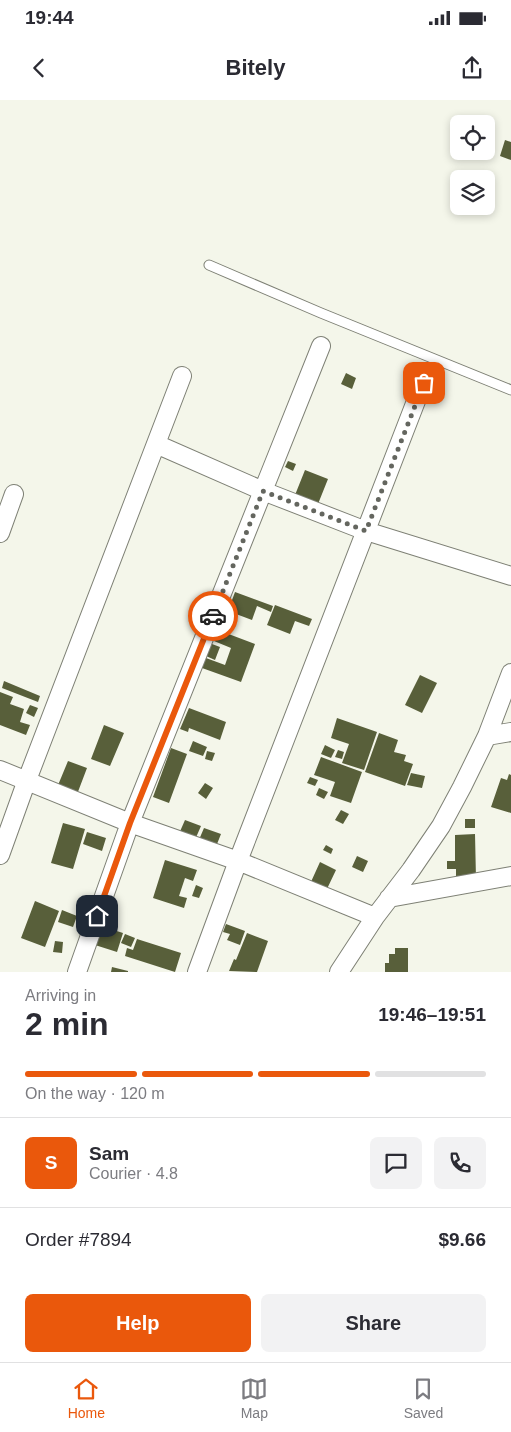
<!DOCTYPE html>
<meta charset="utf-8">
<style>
:root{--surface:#fff;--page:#f2f2f3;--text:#2b2b33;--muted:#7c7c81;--line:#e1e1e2;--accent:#ea580c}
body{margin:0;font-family:Helvetica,sans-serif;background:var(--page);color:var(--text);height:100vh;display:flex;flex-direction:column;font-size:19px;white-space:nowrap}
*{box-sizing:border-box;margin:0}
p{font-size:16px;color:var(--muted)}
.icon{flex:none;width:28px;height:28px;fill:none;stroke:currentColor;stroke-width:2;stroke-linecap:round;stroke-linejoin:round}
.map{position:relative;height:872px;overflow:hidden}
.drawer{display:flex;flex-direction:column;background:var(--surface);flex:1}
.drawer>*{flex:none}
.tools{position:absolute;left:450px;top:15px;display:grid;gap:10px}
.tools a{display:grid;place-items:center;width:45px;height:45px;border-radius:8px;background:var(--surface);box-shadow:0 2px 8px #0003;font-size:25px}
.pin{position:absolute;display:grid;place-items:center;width:42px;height:42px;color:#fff;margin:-21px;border-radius:10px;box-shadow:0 2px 8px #0006}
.courier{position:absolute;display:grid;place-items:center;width:50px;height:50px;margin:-25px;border:4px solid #ea580c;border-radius:50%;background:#fff;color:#222;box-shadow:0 1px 6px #0007}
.head em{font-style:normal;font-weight:700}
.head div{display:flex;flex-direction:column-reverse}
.head{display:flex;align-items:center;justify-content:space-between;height:85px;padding:0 25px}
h1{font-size:32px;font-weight:700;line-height:38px}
.bar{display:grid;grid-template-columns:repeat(4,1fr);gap:8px 5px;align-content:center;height:60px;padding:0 25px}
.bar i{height:6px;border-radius:4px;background:var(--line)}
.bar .selected{background:var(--accent)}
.bar p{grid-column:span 4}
.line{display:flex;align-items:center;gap:12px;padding:0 25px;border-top:1px solid var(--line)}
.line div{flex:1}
.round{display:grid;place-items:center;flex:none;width:52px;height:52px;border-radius:8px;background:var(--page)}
.cta{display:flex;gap:10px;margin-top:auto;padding:10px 25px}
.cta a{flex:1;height:58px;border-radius:8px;background:var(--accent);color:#fff;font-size:20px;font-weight:700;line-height:58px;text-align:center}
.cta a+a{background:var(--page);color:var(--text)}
.status{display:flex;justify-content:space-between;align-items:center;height:35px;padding:0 25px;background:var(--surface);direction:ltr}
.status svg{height:14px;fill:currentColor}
header{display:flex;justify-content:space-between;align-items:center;height:65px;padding:0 25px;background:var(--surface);font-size:22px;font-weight:700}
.tabs{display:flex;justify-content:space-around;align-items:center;height:70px;border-top:1px solid var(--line);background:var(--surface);font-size:14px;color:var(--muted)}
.tabs a{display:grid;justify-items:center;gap:2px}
.tabs .selected{color:var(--accent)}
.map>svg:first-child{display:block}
</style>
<div class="status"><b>19:44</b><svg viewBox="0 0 49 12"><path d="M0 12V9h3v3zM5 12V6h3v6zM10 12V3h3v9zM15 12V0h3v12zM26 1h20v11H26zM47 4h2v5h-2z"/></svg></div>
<header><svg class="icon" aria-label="back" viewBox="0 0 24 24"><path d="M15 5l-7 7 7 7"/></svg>Bitely<svg class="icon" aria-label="share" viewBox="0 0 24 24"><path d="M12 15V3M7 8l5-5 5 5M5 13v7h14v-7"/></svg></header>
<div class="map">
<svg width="511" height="872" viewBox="0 0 511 872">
<rect width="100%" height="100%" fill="#f4f6ea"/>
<path fill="#585f3a" d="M 505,40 L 511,42 L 511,60 L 500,56 Z
M 346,273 L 356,278 L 352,289 L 341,284 Z
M 288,361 L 296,364 L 293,371 L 285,367 Z
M 305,370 L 328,379 L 312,419 L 289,410 Z
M 235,492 L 273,506 L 271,512 L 257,506 L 252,520 L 228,511 Z
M 275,505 L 312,519 L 309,526 L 295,521 L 290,534 L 267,525 Z
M 218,530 L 255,544 L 241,582 L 202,568 L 206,558 L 225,565 L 231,548 L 214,541 Z
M 212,544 L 220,547 L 215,560 L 206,556 Z
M 420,575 L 437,583 L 422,613 L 405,605 Z
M 4,581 L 40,596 L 38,602 L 2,588 Z
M 0,592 L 13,597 L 10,604 L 24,609 L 20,622 L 30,625 L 26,635 L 0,625 Z
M 30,605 L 38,608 L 34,617 L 26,613 Z
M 189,608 L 226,622 L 220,640 L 189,628 L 188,632 L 180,629 Z
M 337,618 L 377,632 L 364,670 L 342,663 L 349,644 L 331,638 Z
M 104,625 L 124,633 L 110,666 L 91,659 Z
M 379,633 L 398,640 L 394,652 L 406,655 L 404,661 L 413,664 L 405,686 L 365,672 Z
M 193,641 L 207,647 L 203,656 L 189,651 Z
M 325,645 L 335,650 L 331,658 L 321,654 Z
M 171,648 L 187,654 L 169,703 L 153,697 Z
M 338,650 L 344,652 L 342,659 L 335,657 Z
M 207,651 L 215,653 L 212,661 L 205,659 Z
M 321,657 L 362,672 L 351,703 L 330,696 L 335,682 L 314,675 Z
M 68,661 L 87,668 L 76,697 L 56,690 Z
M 411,673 L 425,676 L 422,688 L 407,685 Z
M 509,674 L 511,675 L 511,713 L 491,707 L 501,678 L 507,680 Z
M 310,677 L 318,680 L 315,686 L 307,683 Z
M 205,683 L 213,688 L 206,699 L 198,693 Z
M 319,688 L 328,692 L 324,699 L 316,695 Z
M 341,710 L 349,714 L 343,724 L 335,720 Z
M 465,719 L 475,719 L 475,728 L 465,728 Z
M 185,720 L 201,726 L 194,742 L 178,736 Z
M 63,723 L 85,729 L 73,769 L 51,763 Z
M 204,728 L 221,734 L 215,749 L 198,742 Z
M 87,732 L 106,738 L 102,751 L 83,744 Z
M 475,734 L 476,779 L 456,779 L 456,769 L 447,769 L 447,761 L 455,761 L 455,735 Z
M 326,745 L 333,749 L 331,754 L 323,750 Z
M 357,756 L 368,761 L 363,772 L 352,767 Z
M 165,760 L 197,770 L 193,781 L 185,778 L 179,796 L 187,798 L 184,808 L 153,798 Z
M 320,762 L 336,770 L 326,791 L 310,784 Z
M 196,785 L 203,788 L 199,798 L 192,796 Z
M 35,801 L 59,811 L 45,847 L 21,838 Z
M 62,810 L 77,816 L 73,827 L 58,822 Z
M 226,824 L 245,831 L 240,845 L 227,840 L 230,834 L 223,832 Z
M 101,826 L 123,833 L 117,852 L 95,845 Z
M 247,833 L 268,841 L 257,872 L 229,871 L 234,859 L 236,860 Z
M 125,834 L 135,838 L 131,847 L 121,843 Z
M 137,839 L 181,853 L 175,872 L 125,856 L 127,848 L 133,850 Z
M 55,841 L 63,842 L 62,853 L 53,852 Z
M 395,848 L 408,848 L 408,872 L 385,872 L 385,863 L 389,863 L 389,854 L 395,854 Z
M 112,867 L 128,871 L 128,872 L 111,872 Z"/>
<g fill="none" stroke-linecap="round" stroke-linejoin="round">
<g stroke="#7e8075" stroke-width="11">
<path id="lane" d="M 209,165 L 321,213 L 511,290"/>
</g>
<g stroke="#7e8075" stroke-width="20">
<path id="street" d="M 156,344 L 263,391 L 366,431 L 511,476
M 0,433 L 14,394
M 487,636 L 511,632
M 0,670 L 130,723 L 238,761 L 375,817
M 0,755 L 27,680 L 182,276
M 389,798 L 511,776
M 77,872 L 130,723 L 321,246
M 197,872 L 238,761 L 423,283
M 339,872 L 375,817 L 411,770 L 441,726 L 462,687 L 487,636 L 511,573"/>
</g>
<use href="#lane" stroke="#fff" stroke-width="9"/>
<use href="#street" stroke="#fff" stroke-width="18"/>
</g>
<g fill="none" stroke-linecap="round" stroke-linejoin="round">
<path stroke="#64665f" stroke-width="5" stroke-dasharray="0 9" d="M 213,516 L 263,391 L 366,431 L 424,283"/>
<path stroke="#ea580c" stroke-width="6" d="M 97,816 L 130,723 L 213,516"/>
</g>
</svg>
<div class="tools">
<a><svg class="icon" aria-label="locate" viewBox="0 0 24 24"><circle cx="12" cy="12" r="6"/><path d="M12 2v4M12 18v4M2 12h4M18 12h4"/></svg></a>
<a><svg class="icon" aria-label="layers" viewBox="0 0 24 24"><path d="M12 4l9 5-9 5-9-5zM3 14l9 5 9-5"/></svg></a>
</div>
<div class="pin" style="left:424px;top:283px;background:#ea580c"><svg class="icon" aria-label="bag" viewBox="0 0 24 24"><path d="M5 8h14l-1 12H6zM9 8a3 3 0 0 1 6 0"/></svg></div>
<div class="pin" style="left:97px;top:816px;background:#1f2937"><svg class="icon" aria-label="home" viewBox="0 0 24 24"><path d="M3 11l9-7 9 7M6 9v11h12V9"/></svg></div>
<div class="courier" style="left:213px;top:516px"><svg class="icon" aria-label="car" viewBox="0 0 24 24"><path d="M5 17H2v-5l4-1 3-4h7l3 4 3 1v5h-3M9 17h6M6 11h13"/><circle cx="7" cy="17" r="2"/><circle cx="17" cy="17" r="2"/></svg></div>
</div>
<section class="drawer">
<div class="head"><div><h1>2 min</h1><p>Arriving in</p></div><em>19:46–19:51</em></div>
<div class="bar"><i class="selected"></i><i class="selected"></i><i class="selected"></i><i></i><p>On the way · 120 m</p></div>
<div class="line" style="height:90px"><b class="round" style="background:var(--accent);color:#fff">S</b><div><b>Sam</b><p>Courier · 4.8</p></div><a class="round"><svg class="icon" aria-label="chat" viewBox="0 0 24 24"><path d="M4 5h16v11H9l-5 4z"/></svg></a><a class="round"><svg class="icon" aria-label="phone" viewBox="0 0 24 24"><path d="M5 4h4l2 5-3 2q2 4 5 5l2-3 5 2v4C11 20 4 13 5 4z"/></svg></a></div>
<div class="line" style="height:65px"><div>Order #7894</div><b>$9.66</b></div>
<div class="cta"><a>Help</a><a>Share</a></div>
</section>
<nav class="tabs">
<a class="selected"><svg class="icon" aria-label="home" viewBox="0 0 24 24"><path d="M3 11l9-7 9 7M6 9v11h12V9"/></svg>Home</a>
<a><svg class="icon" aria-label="map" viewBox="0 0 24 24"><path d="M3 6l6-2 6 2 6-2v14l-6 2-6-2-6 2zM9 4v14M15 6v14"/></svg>Map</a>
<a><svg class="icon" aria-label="saved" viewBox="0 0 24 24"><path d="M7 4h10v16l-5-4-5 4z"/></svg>Saved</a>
</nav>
